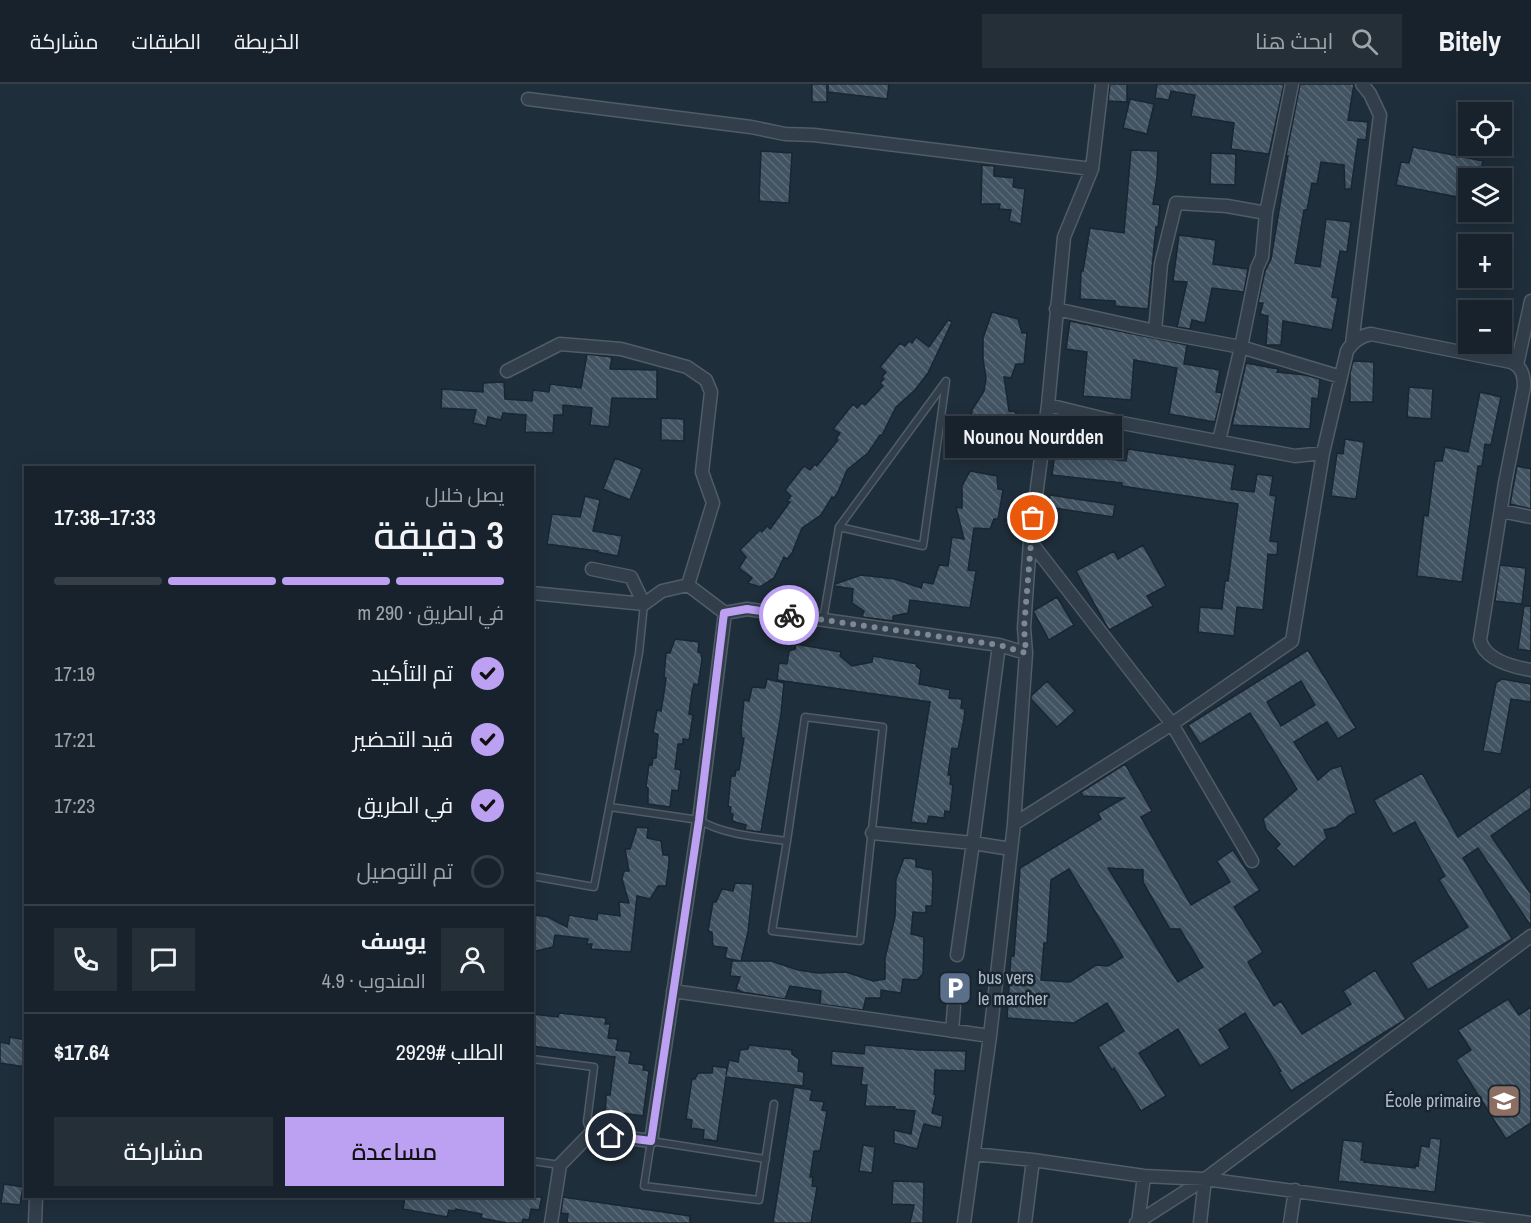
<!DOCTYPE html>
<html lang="ar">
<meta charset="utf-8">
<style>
:root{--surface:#17222c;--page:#242f38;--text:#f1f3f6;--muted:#9ea4a9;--line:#363f48;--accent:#bca0f2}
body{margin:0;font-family:"Archivo Narrow",Cairo,sans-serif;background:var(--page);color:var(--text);direction:rtl;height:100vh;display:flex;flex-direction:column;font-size:22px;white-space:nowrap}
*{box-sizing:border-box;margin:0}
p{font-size:20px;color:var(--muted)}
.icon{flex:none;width:33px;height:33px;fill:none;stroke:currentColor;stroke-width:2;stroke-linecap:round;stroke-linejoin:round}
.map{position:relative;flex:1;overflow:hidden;direction:ltr}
.panel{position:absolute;left:24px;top:382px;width:510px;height:732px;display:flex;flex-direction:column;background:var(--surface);border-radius:0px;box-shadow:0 3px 15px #0003,0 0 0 2px var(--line);direction:rtl}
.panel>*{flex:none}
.fabs{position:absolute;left:1458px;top:18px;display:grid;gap:12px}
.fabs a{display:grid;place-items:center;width:54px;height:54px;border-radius:0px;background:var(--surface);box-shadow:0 3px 15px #0003,0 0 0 2px var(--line);font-size:30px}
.pin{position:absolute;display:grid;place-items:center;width:51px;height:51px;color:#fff;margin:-26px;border:3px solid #fff;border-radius:50%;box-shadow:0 2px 6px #0007}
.courier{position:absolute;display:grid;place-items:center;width:60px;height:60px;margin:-30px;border:4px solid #bca0f2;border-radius:50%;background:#fff;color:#222;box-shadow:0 2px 8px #0007}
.bubble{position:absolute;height:42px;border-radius:0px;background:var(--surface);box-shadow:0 3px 15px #0003,0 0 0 2px var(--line);font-size:20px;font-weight:600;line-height:42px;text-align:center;direction:rtl}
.head em{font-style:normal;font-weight:600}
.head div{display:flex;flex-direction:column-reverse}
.head{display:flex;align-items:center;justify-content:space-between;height:102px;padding:0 30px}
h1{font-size:39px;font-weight:600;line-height:45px}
.bar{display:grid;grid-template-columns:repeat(4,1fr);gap:9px 6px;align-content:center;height:72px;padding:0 30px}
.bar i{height:8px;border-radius:4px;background:var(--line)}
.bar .current{background:var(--accent)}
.bar p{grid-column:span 4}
.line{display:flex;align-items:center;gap:15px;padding:0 30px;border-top:2px solid var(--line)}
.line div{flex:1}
.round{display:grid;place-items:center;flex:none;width:63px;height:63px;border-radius:0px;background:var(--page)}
ol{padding:0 30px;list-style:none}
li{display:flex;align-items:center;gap:18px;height:66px}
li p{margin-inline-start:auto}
li .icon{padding:6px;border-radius:50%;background:var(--accent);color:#111;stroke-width:4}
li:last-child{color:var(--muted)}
li i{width:33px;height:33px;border:3px solid var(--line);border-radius:50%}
.button{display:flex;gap:12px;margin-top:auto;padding:12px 30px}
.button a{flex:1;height:69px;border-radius:0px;background:var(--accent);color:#111;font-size:24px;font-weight:600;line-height:69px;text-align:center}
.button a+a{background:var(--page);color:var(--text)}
header{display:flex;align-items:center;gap:36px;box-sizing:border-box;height:84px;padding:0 30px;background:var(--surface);border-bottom:2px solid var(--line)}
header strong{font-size:28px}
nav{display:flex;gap:33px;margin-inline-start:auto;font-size:21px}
.search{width:420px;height:54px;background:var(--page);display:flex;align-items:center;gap:15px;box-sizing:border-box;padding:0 21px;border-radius:0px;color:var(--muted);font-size:22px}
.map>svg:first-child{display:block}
</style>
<header>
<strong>Bitely</strong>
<div class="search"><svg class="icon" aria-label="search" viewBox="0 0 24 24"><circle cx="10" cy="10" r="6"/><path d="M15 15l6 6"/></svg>ابحث هنا</div>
<nav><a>الخريطة</a><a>الطبقات</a><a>مشاركة</a></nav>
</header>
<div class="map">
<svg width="1531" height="1139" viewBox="0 0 1531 1139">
<defs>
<pattern id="building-back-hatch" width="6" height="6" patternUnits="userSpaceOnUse" patternTransform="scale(1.5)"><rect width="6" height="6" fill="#425362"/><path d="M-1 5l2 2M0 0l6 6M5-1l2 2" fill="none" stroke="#5b6a77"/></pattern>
</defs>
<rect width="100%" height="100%" fill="#1f2e3b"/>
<path fill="url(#building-back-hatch)" stroke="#1a2631" stroke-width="1.5" fill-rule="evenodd" d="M 812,0 L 827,0 L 827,18 L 812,18 Z
M 828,0 L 889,0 L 887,15 L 828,8 Z
M 1110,0 L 1127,0 L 1127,18 L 1108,17 Z
M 1157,0 L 1284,0 L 1269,70 L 1231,65 L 1234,39 L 1191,32 L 1195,11 L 1171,7 L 1169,16 L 1155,14 Z
M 1300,0 L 1354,0 L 1348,36 L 1368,38 L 1366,56 L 1358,55 L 1351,105 L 1345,105 L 1344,81 L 1321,78 L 1317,100 L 1312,99 L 1307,126 L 1304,126 L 1295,179 L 1320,183 L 1326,135 L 1351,138 L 1347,168 L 1340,167 L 1332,213 L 1338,214 L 1332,246 L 1283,237 L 1281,261 L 1266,261 L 1268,232 L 1260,230 L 1263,219 L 1258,219 L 1265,187 L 1271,175 L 1288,72 L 1286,72 Z
M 1130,15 L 1154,20 L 1147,50 L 1123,44 Z
M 1413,63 L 1483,77 L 1479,94 L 1468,94 L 1468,115 L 1396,101 L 1401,78 L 1409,79 Z
M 1131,66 L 1158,67 L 1157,93 L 1153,120 L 1160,121 L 1158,143 L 1156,143 L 1148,225 L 1115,222 L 1115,217 L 1080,215 L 1081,187 L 1083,187 L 1090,144 L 1124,149 Z
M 761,67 L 792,69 L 789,119 L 759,117 Z
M 1211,69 L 1236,70 L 1235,101 L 1210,100 Z
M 982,81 L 994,82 L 994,92 L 1014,94 L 1013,103 L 1025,105 L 1021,140 L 1009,137 L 1011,126 L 999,125 L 1000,120 L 981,120 Z
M 1179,151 L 1216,156 L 1213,180 L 1248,185 L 1244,208 L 1212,204 L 1205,239 L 1192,236 L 1190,245 L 1177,243 L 1187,198 L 1173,197 Z
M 992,228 L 1018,235 L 1022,249 L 1027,249 L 1024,280 L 1016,280 L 1011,294 L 1004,293 L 1009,327 L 1016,328 L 1009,357 L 1003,357 L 1002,363 L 1000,364 L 998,371 L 972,368 L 969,353 L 972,326 L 984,307 L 986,294 L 983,275 L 983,254 Z
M 948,236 L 952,238 L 928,289 L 915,306 L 896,323 L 882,351 L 880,351 L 868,369 L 847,386 L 838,408 L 834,414 L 832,413 L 821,431 L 802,444 L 792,469 L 787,475 L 784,473 L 774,494 L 760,503 L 748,499 L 752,494 L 739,484 L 746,473 L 740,466 L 760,446 L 762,448 L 767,442 L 770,445 L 790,418 L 787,417 L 791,412 L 785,406 L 800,387 L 804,382 L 810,386 L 815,380 L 817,382 L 838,356 L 836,355 L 840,349 L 833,345 L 853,320 L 857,324 L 862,319 L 865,321 L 883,302 L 880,299 L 884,295 L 882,293 L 886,288 L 880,283 L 900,259 L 905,262 L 909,257 L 912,259 L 916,253 L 929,263 Z
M 1070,237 L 1187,261 L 1184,280 L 1220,286 L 1216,308 L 1222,309 L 1215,338 L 1169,330 L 1177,284 L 1134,276 L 1131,316 L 1083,312 L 1087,268 L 1066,265 Z
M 587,270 L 612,273 L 610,285 L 657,286 L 657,315 L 612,314 L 609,343 L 590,341 L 592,324 L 563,321 L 563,331 L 554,331 L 553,349 L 525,348 L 526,331 L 503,329 L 501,336 L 488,333 L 486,342 L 473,339 L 476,326 L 441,324 L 442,305 L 483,308 L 483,299 L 504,298 L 505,315 L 532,317 L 533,306 L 549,308 L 550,300 L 581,304 Z
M 1353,277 L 1374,278 L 1373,318 L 1350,318 L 1350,289 Z
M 1246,279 L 1278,285 L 1277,288 L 1305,291 L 1320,295 L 1318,315 L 1312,314 L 1310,345 L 1232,341 Z
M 1409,303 L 1433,305 L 1431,335 L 1407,333 Z
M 1480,308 L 1501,313 L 1491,361 L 1485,360 L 1482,382 L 1478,382 L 1462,498 L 1417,492 L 1424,431 L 1428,432 L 1435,377 L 1442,377 L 1445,363 L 1468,368 Z
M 661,334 L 684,335 L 684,357 L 661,356 Z
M 1345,355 L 1364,358 L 1356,415 L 1331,412 L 1337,369 L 1343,370 Z
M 1128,365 L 1235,381 L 1231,405 L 1254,408 L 1257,390 L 1273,392 L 1270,411 L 1276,412 L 1270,457 L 1278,458 L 1277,471 L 1268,470 L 1263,526 L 1237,523 L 1234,552 L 1198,548 L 1200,523 L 1222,525 L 1225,497 L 1228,497 L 1238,420 L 1122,402 L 1122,399 L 1052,391 L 1055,369 L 1126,377 Z
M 615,374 L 642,385 L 630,416 L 603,405 Z
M 1517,382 L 1531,385 L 1531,425 L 1510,420 Z
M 970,387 L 997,392 L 998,405 L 1003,406 L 998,435 L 994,435 L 990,445 L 974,444 L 968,486 L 976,487 L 970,524 L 910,516 L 908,529 L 893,532 L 893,537 L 862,533 L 864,527 L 852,519 L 853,505 L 834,502 L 835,500 L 861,491 L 895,495 L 921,504 L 923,498 L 933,500 L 939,481 L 948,482 L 952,453 L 964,455 L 956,423 L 962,424 L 962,402 Z
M 1050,411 L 1115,421 L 1113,433 L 1048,423 Z
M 585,412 L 600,416 L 593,447 L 622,452 L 618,472 L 597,468 L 598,467 L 547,460 L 552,430 L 580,433 Z
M 1143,461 L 1166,502 L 1147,512 L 1153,522 L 1109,546 L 1076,487 L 1114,467 L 1118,475 Z
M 1500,481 L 1526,484 L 1522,520 L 1495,517 Z
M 1057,513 L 1074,541 L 1049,556 L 1033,527 Z
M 1524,522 L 1531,522 L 1531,567 L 1518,565 Z
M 675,555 L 699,558 L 698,568 L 701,569 L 702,576 L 698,601 L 694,600 L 692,608 L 689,630 L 693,631 L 689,656 L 683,655 L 683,660 L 678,660 L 675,685 L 681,686 L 678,707 L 672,706 L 670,723 L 648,720 L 648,704 L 646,703 L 649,680 L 652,681 L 653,674 L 656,674 L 658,650 L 653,649 L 657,626 L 661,627 L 664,609 L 666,594 L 664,593 L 666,569 L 670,569 Z
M 796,560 L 841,568 L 840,572 L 852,582 L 872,578 L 873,572 L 917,580 L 916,582 L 921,586 L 919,600 L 950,606 L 949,614 L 962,615 L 961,624 L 965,625 L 964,635 L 958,665 L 952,664 L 948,691 L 951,691 L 950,700 L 953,701 L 950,728 L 945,727 L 944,734 L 929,732 L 927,740 L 911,738 L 930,618 L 777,596 L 779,579 L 787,580 L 789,567 L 795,565 Z
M 1308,566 L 1356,644 L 1338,655 L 1327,638 L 1294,658 L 1318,696 L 1331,685 L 1341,682 L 1356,729 L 1349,732 L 1336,743 L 1324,746 L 1327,754 L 1294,783 L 1276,764 L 1280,760 L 1266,745 L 1263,735 L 1297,705 L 1250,629 L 1200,660 L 1188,641 ZM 1301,597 L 1315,621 L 1281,642 L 1267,618 Z
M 767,595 L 784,599 L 781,630 L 761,748 L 745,746 L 746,741 L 732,737 L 733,730 L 730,729 L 731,723 L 728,722 L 731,692 L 735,692 L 736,686 L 739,686 L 744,654 L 742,654 L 741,647 L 744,616 L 749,617 L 752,603 L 765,604 Z
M 1502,595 L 1531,600 L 1531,618 L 1511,615 L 1501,670 L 1483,667 L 1496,599 Z
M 1047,597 L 1075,627 L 1057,643 L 1031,615 L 1031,612 Z
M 1125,680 L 1152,727 L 1141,733 L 1191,821 L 1230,798 L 1217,777 L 1233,766 L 1260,806 L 1234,823 L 1263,868 L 1248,878 L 1274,922 L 1281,917 L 1302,950 L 1351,920 L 1343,907 L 1375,886 L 1406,935 L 1291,1007 L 1279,988 L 1281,987 L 1245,929 L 1219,946 L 1230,964 L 1200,982 L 1178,945 L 1139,969 L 1166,1012 L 1141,1027 L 1114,984 L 1112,986 L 1098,963 L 1124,947 L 1107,919 L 1074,939 L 1007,934 L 1011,872 L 1014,872 L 1020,784 L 1101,735 L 1098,729 L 1124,714 L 1083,712 L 1081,708 ZM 1108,784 L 1143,786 L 1143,798 L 1170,845 L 1180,845 L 1203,883 L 1178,898 ZM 1069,785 L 1123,873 L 1108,882 L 1096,881 L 1070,898 L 1041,896 L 1044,859 L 1047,859 L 1051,796 Z
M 1422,689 L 1458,753 L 1531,702 L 1531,724 L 1491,752 L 1531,810 L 1531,842 L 1478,764 L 1463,774 L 1512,855 L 1428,906 L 1411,879 L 1468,843 L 1439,796 L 1445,792 L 1415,738 L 1393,750 L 1374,716 Z
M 637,743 L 648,744 L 647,754 L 661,757 L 663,771 L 669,771 L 669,779 L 666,802 L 658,802 L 650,815 L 637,812 L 631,868 L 591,865 L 592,860 L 587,860 L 588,855 L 555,851 L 553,863 L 532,868 L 532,838 L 535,838 L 536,831 L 548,833 L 567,843 L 569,831 L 597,836 L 598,829 L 620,832 L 619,818 L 629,819 L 622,795 L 624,787 L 629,787 L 625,765 L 630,765 Z
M 904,774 L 916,775 L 916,783 L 932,786 L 933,793 L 932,822 L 926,822 L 926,829 L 913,828 L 911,850 L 924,853 L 923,890 L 917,896 L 903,895 L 901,909 L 881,906 L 881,914 L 866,914 L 863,926 L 820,920 L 821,907 L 790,902 L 785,915 L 742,908 L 736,905 L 740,893 L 730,892 L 732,877 L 740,877 L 725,874 L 727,864 L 713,862 L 712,848 L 708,847 L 713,818 L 716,818 L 722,805 L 733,807 L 735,799 L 753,800 L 748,848 L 741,877 L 771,877 L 798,886 L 818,889 L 846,888 L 873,897 L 885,895 L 885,874 L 895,833 L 896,795 Z
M 1508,915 L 1519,931 L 1531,923 L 1531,1039 L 1506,1055 L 1456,976 L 1471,966 L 1458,946 Z
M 559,929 L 606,934 L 605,940 L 610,940 L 608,954 L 618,955 L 616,966 L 631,968 L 629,979 L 644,981 L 643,986 L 649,987 L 643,1032 L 624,1029 L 622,1042 L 605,1040 L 606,1011 L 610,1011 L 615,973 L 532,962 L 532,930 L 558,933 Z
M 10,953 L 26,956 L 26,983 L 0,979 L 0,958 L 9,960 Z
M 749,961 L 792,966 L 792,970 L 799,975 L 798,987 L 804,988 L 803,1002 L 726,993 L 717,1057 L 703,1055 L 704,1046 L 691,1044 L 692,1036 L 686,1035 L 692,995 L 695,995 L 698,989 L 712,989 L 713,982 L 727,984 L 726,991 L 729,976 L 738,978 L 740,966 L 748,965 Z
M 865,961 L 919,966 L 966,967 L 965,987 L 935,986 L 934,1010 L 936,1011 L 932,1029 L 943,1032 L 941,1044 L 924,1040 L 917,1065 L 894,1059 L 894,1046 L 911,1050 L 915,1027 L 894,1025 L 895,1023 L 865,1022 L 867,1001 L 861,1001 L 863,984 L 831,981 L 832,967 L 864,970 Z
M 794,1003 L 812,1006 L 810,1016 L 824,1018 L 822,1026 L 827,1027 L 820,1067 L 814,1067 L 810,1093 L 813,1093 L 812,1102 L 817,1103 L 811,1139 L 773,1139 Z
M 1430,1054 L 1441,1055 L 1435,1108 L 1338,1097 L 1343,1056 L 1363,1058 L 1361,1076 L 1364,1076 L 1364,1078 L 1415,1084 L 1415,1081 L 1418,1082 L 1421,1062 L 1429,1063 Z
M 863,1061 L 875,1063 L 872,1089 L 859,1087 Z
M 893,1097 L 924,1098 L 923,1139 L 910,1139 L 914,1121 L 892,1120 Z
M 4,1100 L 23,1103 L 20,1121 L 1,1119 Z
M 405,1113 L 542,1113 L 539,1126 L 531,1125 L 529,1136 L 523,1135 L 522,1139 L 507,1139 L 481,1134 L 482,1130 L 456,1125 L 455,1127 L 449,1126 L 447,1133 L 403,1125 Z
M 563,1113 L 690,1132 L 690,1139 L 567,1139 L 568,1130 L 561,1129 Z"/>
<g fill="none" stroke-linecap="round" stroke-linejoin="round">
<g stroke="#505d68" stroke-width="9">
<path id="lane" d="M 823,536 L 839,443 L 946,297 L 923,462 L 839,443
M 610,723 L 699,736 C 724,751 758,753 787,757 L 772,847 L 860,857 L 883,643 L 805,633 L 787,757
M 532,792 L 594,803 L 639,569 L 644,520
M 532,975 L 594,983 L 587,1038 L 591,1049
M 766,1075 L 651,1057 L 644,1102 L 759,1116 L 774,1020
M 532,1077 L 560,1081"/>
</g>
<g stroke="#505d68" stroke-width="15">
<path id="street" d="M 528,15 L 751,43 L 785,50 L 814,51 L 1092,85
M 1056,225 L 1155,247 L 1241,263 L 1341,293
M 1155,247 L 1161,180 L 1176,119 L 1227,122 L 1266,129
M 1352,260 L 1380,31 L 1370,10 L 1362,0
M 1517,281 L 1531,217
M 507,287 L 560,260 L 621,265 L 687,283 L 706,296 L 711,308 L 702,388 L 713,419 L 688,501
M 1048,321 L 1122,339 L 1295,372 L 1323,369
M 1219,357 L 1241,263 L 1257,184 L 1262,173 L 1266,129 L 1292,0
M 1501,427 L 1531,433
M 1030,457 L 1172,640 L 1292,557 L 1323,369 L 1347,267 C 1353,257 1360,252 1371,250 L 1511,278 C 1522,283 1524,291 1524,303 L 1505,399 L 1480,556 C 1485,576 1513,583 1531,586
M 592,485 L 631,493 L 644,520
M 688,501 L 725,529
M 532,509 L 644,520 L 662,507 L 688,501
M 1014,740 L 1172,640 L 1252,777
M 872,749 L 973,759 L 999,561
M 957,871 L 973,759 L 1011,765
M 673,907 L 990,952
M 952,947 L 954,923
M 974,1070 L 1033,1076 L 1144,1092 L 1205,1095 L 1531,1139
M 35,1139 L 36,1113
M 551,1139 L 560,1081 L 591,1049 L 651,1057 L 699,736 L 725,529 L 747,525 L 999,561 L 1026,569
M 964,1139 L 990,952 L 1014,740 L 1026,569 L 1024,544 L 1030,457 L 1048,321 L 1064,153 L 1092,85 L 1102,0
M 1025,1139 L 1033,1076
M 1136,1139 L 1205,1095 L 1531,852
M 1138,1139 L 1144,1092
M 1200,1139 L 1205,1095
M 1290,1139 L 1295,1106"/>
</g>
<use href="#lane" stroke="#323f4b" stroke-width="6"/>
<use href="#street" stroke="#323f4b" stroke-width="12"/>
</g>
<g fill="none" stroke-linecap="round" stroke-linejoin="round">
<path stroke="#7b8996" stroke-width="6" stroke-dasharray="0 10.8" d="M 789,531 L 999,561 L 1026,569 L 1024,544 L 1033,434"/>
<path stroke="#bca0f2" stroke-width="8" d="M 611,1052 L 651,1057 L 699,736 L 724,529 L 747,525 L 789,531"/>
</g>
<defs>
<g id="parking-square" transform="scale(1.725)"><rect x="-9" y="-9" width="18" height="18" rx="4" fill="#5c6f8a" stroke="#18242f"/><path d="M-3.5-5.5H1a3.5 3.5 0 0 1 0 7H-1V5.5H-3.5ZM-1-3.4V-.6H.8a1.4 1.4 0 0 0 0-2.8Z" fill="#fff"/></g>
<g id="school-square" transform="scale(1.725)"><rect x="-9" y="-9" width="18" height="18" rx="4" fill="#8d6e63" stroke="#18242f"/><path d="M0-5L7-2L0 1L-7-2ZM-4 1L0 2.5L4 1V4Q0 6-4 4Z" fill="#fff"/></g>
</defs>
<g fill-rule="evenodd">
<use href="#parking-square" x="955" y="904"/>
<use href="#school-square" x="1504" y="1017"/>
</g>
<g text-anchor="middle" stroke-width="5" stroke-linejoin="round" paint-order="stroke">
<g font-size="18" fill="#adbac7" stroke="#18242f" text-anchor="start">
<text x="978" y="900">bus vers<tspan x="978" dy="21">le marcher</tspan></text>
<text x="1481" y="1023" text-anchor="end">École primaire</text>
</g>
</g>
</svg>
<div class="fabs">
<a><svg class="icon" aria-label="locate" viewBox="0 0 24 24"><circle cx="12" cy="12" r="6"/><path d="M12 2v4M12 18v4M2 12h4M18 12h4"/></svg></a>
<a><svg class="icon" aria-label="layers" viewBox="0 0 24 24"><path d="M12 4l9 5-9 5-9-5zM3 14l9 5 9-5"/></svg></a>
<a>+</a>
<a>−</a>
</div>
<div class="pin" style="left:1033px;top:434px;background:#ea580c"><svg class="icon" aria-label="bag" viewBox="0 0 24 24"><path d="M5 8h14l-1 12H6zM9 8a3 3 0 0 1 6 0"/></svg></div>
<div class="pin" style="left:611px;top:1052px;background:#1f2937"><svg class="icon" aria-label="home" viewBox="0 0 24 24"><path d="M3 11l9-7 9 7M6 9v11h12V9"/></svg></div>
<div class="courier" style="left:789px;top:531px"><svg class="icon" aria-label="bike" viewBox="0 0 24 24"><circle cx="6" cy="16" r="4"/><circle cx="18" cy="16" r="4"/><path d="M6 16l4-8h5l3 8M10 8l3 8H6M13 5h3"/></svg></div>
<div class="bubble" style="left:945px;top:332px;width:177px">Nounou Nourdden</div>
<section class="panel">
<div class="head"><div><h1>3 دقيقة</h1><p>يصل خلال</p></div><em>17:33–17:38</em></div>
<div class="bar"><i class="current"></i><i class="current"></i><i class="current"></i><i></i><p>في الطريق · 290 m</p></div>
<ol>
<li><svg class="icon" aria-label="check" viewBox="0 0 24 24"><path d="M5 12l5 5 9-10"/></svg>تم التأكيد<p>17:19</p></li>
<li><svg class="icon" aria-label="check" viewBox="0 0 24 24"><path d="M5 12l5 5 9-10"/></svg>قيد التحضير<p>17:21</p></li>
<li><svg class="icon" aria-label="check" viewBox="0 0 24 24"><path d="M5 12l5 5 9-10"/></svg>في الطريق<p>17:23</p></li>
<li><i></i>تم التوصيل</li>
</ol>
<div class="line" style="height:108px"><a class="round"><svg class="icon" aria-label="person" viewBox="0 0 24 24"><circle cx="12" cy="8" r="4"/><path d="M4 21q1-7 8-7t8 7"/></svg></a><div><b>يوسف</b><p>المندوب · 4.9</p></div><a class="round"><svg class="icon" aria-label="chat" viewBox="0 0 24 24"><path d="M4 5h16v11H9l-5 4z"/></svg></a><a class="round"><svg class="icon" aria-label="phone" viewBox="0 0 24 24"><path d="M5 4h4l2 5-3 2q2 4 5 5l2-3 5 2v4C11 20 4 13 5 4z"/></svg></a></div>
<div class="line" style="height:78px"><div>الطلب #2929</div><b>$17.64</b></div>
<div class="button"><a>مساعدة</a><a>مشاركة</a></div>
</section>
</div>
